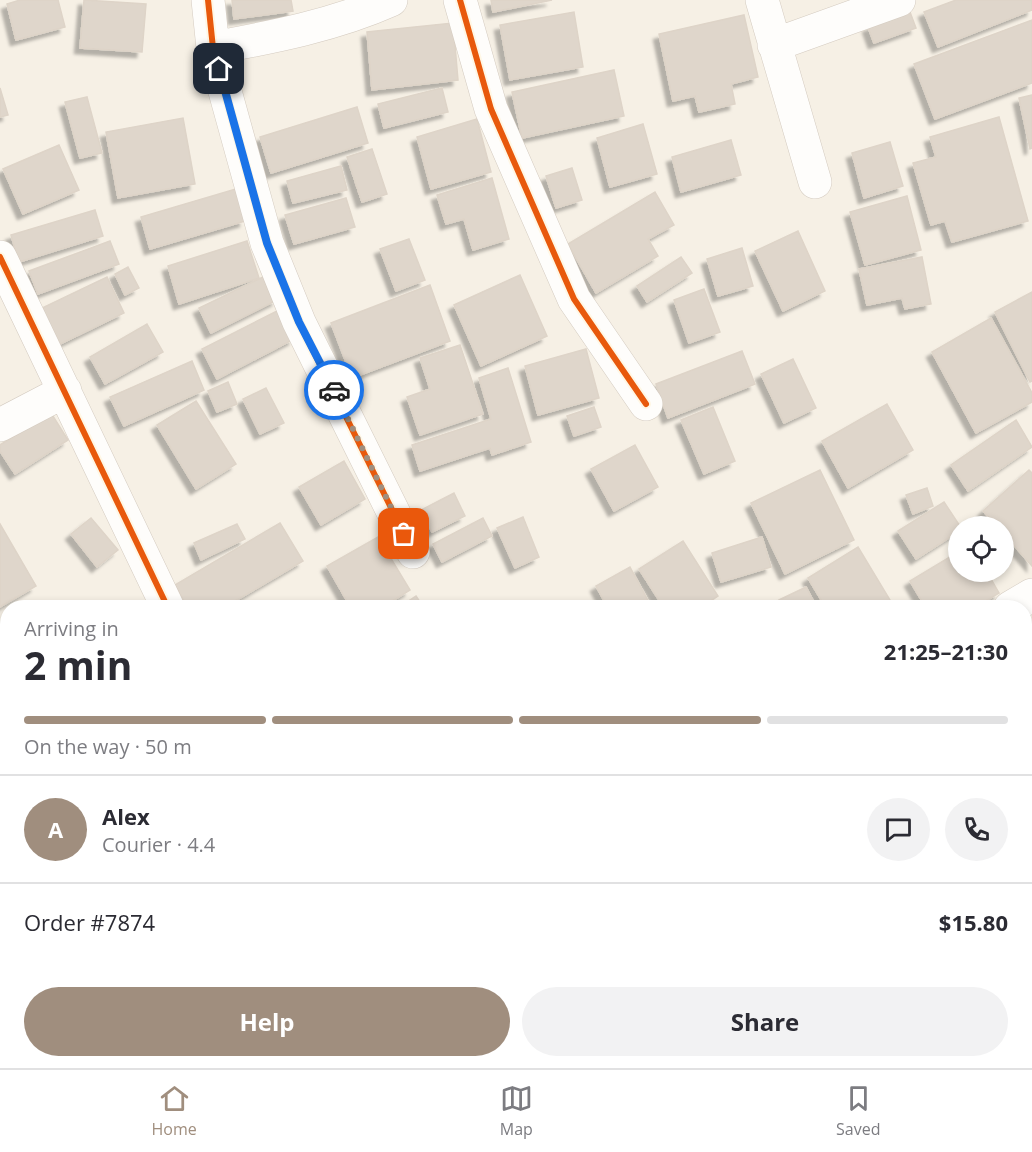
<!DOCTYPE html>
<meta charset="utf-8">
<style>
:root{--surface:#fff;--page:#f2f2f3;--text:#2b2b33;--muted:#7c7c81;--line:#e1e1e2;--accent:#a08e7e}
body{margin:0;font-family:"Open Sans",sans-serif;background:var(--page);color:var(--text);height:100vh;display:flex;flex-direction:column;font-size:22px;white-space:nowrap}
*{box-sizing:border-box;margin:0}
p{font-size:20px;color:var(--muted)}
.icon{flex:none;width:33px;height:33px;fill:none;stroke:currentColor;stroke-width:2;stroke-linecap:round;stroke-linejoin:round}
.map{position:relative;flex:1;overflow:hidden}
.panel{position:absolute;left:0px;top:600px;width:1032px;height:468px;display:flex;flex-direction:column;background:var(--surface);border-radius:24px 24px 0 0;box-shadow:0 3px 9px #0003}
.panel>*{flex:none}
.tools{position:absolute;left:948px;top:516px;display:grid;gap:12px}
.tools a{display:grid;place-items:center;width:66px;height:66px;border-radius:50%;background:var(--surface);box-shadow:0 3px 9px #0003;font-size:30px}
.pin{position:absolute;display:grid;place-items:center;width:51px;height:51px;color:#fff;margin:-26px;border-radius:12px;box-shadow:0 3px 9px #0006}
.courier{position:absolute;display:grid;place-items:center;width:60px;height:60px;margin:-30px;border:4px solid #1a73e8;border-radius:50%;background:#fff;color:#222;box-shadow:0 2px 8px #0007}
.head em{font-style:normal;font-weight:700}
.head div{display:flex;flex-direction:column-reverse}
.head{display:flex;align-items:center;justify-content:space-between;height:102px;padding:0 24px}
h1{font-size:39px;font-weight:700;line-height:45px}
.bar{display:grid;grid-template-columns:repeat(4,1fr);gap:9px 6px;align-content:center;height:72px;padding:0 24px}
.bar i{height:8px;border-radius:4px;background:var(--line)}
.bar .current{background:var(--accent)}
.bar p{grid-column:span 4}
.line{display:flex;align-items:center;gap:15px;padding:0 24px;border-top:2px solid var(--line)}
.line div{flex:1}
.round{display:grid;place-items:center;flex:none;width:63px;height:63px;border-radius:32px;background:var(--page)}
.cta{display:flex;gap:12px;margin-top:auto;padding:12px 24px}
.cta a{flex:1;height:69px;border-radius:36px;background:var(--accent);color:#fff;font-size:24px;font-weight:700;line-height:69px;text-align:center}
.cta a+a{background:var(--page);color:var(--text)}
.tab-bar{display:flex;justify-content:space-around;align-items:center;height:84px;border-top:2px solid var(--line);background:var(--surface);font-size:16px;color:var(--muted)}
.tab-bar a{display:grid;justify-items:center;gap:3px}
.tab-bar .current{color:var(--accent)}
.map>svg:first-child{display:block}
</style>
<div class="map">
<svg width="1032" height="1068" viewBox="0 0 1032 1068">
<defs>
<filter id="shadow"><feDropShadow dx="-5.5" dy="5.5" stdDeviation="1.5" flood-color="#0004"/></filter>
</defs>
<rect width="100%" height="100%" fill="#f6f0e5"/>
<path fill="#dfd6cb" stroke="#ded4c8" stroke-width="1.5" filter="url(#shadow)" d="M 20,0 L 58,0 L 65,27 L 16,40 L 7,4 Z
M 84,0 L 146,4 L 142,52 L 80,48 Z
M 232,0 L 291,0 L 293,11 L 234,19 Z
M 491,0 L 552,0 L 493,12 Z
M 956,0 L 1032,0 L 1032,10 L 938,47 L 924,12 Z
M 574,12 L 583,67 L 510,80 L 500,25 Z
M 910,12 L 916,28 L 874,43 L 868,27 Z
M 744,15 L 758,77 L 731,84 L 735,104 L 699,112 L 695,96 L 673,101 L 659,34 Z
M 1032,20 L 1032,83 L 935,119 L 914,64 Z
M 453,23 L 458,80 L 372,90 L 367,32 Z
M 614,70 L 624,116 L 522,138 L 512,92 Z
M 0,88 L 8,115 L 0,117 Z
M 442,88 L 448,112 L 384,128 L 378,104 Z
M 1032,95 L 1032,148 L 1030,149 L 1019,98 Z
M 87,97 L 102,153 L 80,158 L 65,102 Z
M 357,107 L 368,143 L 271,173 L 260,137 Z
M 999,117 L 1028,221 L 952,242 L 945,221 L 931,225 L 913,163 L 936,157 L 930,137 Z
M 183,118 L 195,184 L 118,198 L 106,132 Z
M 477,119 L 491,172 L 431,189 L 417,137 Z
M 643,124 L 657,174 L 610,187 L 597,138 Z
M 731,140 L 741,175 L 681,192 L 672,157 Z
M 890,142 L 903,186 L 864,198 L 852,153 Z
M 59,145 L 79,190 L 23,214 L 3,169 Z
M 372,149 L 387,194 L 362,202 L 347,157 Z
M 341,166 L 347,190 L 293,203 L 287,181 Z
M 572,168 L 582,200 L 556,208 L 546,176 Z
M 492,178 L 509,239 L 473,250 L 464,219 L 446,224 L 437,195 Z
M 236,189 L 245,221 L 150,249 L 141,217 Z
M 655,192 L 674,225 L 648,239 L 658,256 L 596,293 L 568,244 Z
M 907,196 L 921,250 L 865,265 L 850,212 Z
M 346,198 L 355,227 L 294,244 L 285,215 Z
M 95,210 L 103,236 L 19,262 L 11,235 Z
M 798,231 L 825,291 L 783,311 L 755,251 Z
M 409,239 L 425,280 L 396,291 L 380,249 Z
M 110,241 L 119,264 L 38,294 L 29,271 Z
M 247,241 L 259,278 L 179,304 L 168,266 Z
M 742,248 L 753,286 L 718,296 L 707,259 Z
M 681,257 L 692,273 L 647,302 L 637,286 Z
M 922,257 L 931,304 L 905,309 L 902,298 L 867,305 L 859,269 Z
M 128,267 L 139,288 L 125,295 L 115,274 Z
M 520,275 L 547,336 L 481,366 L 454,305 Z
M 265,276 L 277,300 L 211,333 L 199,308 Z
M 107,277 L 124,313 L 58,345 L 40,309 Z
M 430,285 L 450,341 L 352,378 L 331,323 Z
M 704,289 L 720,332 L 689,343 L 674,300 Z
M 1032,292 L 1032,381 L 1030,382 L 995,312 Z
M 279,310 L 294,339 L 217,379 L 202,349 Z
M 991,318 L 1032,393 L 1032,402 L 976,433 L 932,352 Z
M 147,324 L 163,352 L 105,384 L 90,357 Z
M 460,345 L 483,414 L 420,435 L 407,397 L 430,389 L 420,358 Z
M 586,349 L 599,398 L 538,415 L 525,366 Z
M 742,351 L 755,384 L 668,418 L 656,384 Z
M 793,359 L 816,408 L 784,423 L 761,374 Z
M 192,361 L 204,390 L 124,426 L 110,397 Z
M 508,368 L 531,442 L 492,455 L 490,448 L 420,471 L 412,445 L 491,419 L 479,378 Z
M 228,382 L 237,404 L 217,412 L 208,391 Z
M 266,388 L 284,423 L 260,434 L 243,399 Z
M 196,401 L 236,464 L 196,489 L 157,425 Z
M 887,404 L 913,450 L 848,488 L 822,441 Z
M 594,407 L 601,427 L 574,436 L 567,416 Z
M 713,407 L 735,461 L 704,474 L 681,420 Z
M 51,413 L 68,440 L 15,474 L 0,451 L 0,445 Z
M 1016,420 L 1032,447 L 968,491 L 951,465 Z
M 635,445 L 658,487 L 614,511 L 591,469 Z
M 344,461 L 365,499 L 321,525 L 299,487 Z
M 820,470 L 854,540 L 785,574 L 751,503 Z
M 1029,470 L 1032,473 L 1032,566 L 1004,534 L 1004,526 L 997,526 L 983,511 Z
M 927,488 L 933,506 L 913,514 L 906,495 Z
M 454,493 L 465,516 L 432,532 L 421,510 Z
M 944,502 L 960,526 L 958,532 L 916,559 L 898,531 Z
M 523,517 L 539,557 L 515,568 L 497,528 Z
M 91,518 L 118,550 L 97,567 L 71,534 Z
M 483,518 L 492,536 L 442,562 L 433,544 Z
M 280,523 L 303,561 L 223,608 L 188,608 L 175,585 Z
M 0,524 L 36,586 L 0,607 Z
M 237,524 L 245,539 L 201,560 L 194,543 Z
M 378,537 L 410,590 L 381,608 L 351,608 L 327,566 Z
M 762,537 L 771,567 L 721,582 L 712,553 Z
M 683,541 L 718,596 L 700,608 L 664,608 L 639,569 Z
M 858,547 L 890,600 L 878,608 L 826,608 L 808,578 Z
M 958,552 L 958,572 L 987,572 L 999,593 L 974,608 L 926,608 L 910,581 Z
M 630,567 L 652,608 L 608,608 L 596,586 Z
M 806,587 L 815,604 L 820,601 L 823,608 L 782,608 L 779,600 Z
M 416,596 L 424,608 L 398,608 Z
M 1032,674 L 1032,732 L 1024,736 L 1024,678 Z
M 0,687 L 8,699 L 8,741 L 0,745 Z
M 8,745 L 8,795 L 0,783 L 0,750 Z
M 1032,871 L 1032,918 L 1028,920 L 1024,912 L 1024,875 Z
M 8,935 L 8,998 L 0,1002 L 0,939 Z
M 1031,985 L 1032,1015 L 1024,1020 L 1024,989 Z
M 3,1020 L 8,1025 L 8,1060 L 33,1060 L 36,1064 L 30,1068 L 0,1068 L 0,1022 Z
M 1032,1040 L 1032,1068 L 989,1068 L 1001,1060 L 1024,1060 L 1024,1045 Z
M 56,1060 L 129,1060 L 117,1068 L 61,1068 Z
M 238,1060 L 249,1060 L 254,1068 L 226,1068 Z
M 281,1060 L 310,1060 L 315,1068 L 285,1068 Z
M 374,1060 L 405,1060 L 407,1068 L 376,1068 Z
M 485,1060 L 527,1060 L 531,1067 L 472,1068 Z
M 720,1060 L 763,1060 L 766,1068 L 711,1068 L 710,1065 Z
M 800,1060 L 848,1060 L 831,1068 L 803,1068 Z
M 896,1060 L 901,1060 L 905,1068 L 881,1068 Z"/>
<g fill="none" stroke-linecap="round" stroke-linejoin="round">
<g stroke="#d4cbc0" stroke-width="34">
<path id="minor" d="M 208,0 L 213,48 L 267,243 L 299,322 L 413,552
M 460,0 L 491,109 L 574,299 L 646,404
M 762,0 L 815,182
M 774,45 L 899,0
M 213,48 C 273,37 335,25 391,0
M 0,257 L 168,608
M 0,425 L 65,391
M 1010,608 L 1032,595
M 423,1060 L 427,1068
M 632,1060 L 636,1068
M 920,1060 L 924,1068
M 167,1068 L 181,1060"/>
</g>
<use href="#minor" stroke="#fefdfb" stroke-width="33"/>
<g stroke="#fff7e5" stroke-width="10">
<path id="cycleway" d="M 208,0 L 213,48 L 267,243 L 299,322 L 413,552
M 460,0 L 491,109 L 574,299 L 646,404
M 0,257 L 168,608"/>
</g>
<use href="#cycleway" stroke="#e8590c" stroke-width="6"/>
</g>
<g fill="none" stroke-linecap="round" stroke-linejoin="round">
<path stroke="#a08e7e" stroke-width="6" stroke-dasharray="0 10.8" d="M 334,390 L 404,534"/>
<path stroke="#1a73e8" stroke-width="8" d="M 219,69 L 267,243 L 299,322 L 334,390"/>
</g>
</svg>
<div class="tools">
<a><svg class="icon" aria-label="locate" viewBox="0 0 24 24"><circle cx="12" cy="12" r="6"/><path d="M12 2v4M12 18v4M2 12h4M18 12h4"/></svg></a>
</div>
<div class="pin" style="left:404px;top:534px;background:#ea580c"><svg class="icon" aria-label="bag" viewBox="0 0 24 24"><path d="M5 8h14l-1 12H6zM9 8a3 3 0 0 1 6 0"/></svg></div>
<div class="pin" style="left:219px;top:69px;background:#1f2937"><svg class="icon" aria-label="home" viewBox="0 0 24 24"><path d="M3 11l9-7 9 7M6 9v11h12V9"/></svg></div>
<div class="courier" style="left:334px;top:390px"><svg class="icon" aria-label="car" viewBox="0 0 24 24"><path d="M5 17H2v-5l4-1 3-4h7l3 4 3 1v5h-3M9 17h6M6 11h13"/><circle cx="7" cy="17" r="2"/><circle cx="17" cy="17" r="2"/></svg></div>
<section class="panel">
<div class="head"><div><h1>2 min</h1><p>Arriving in</p></div><em>21:25–21:30</em></div>
<div class="bar"><i class="current"></i><i class="current"></i><i class="current"></i><i></i><p>On the way · 50 m</p></div>
<div class="line" style="height:108px"><b class="round" style="background:var(--accent);color:#fff">A</b><div><b>Alex</b><p>Courier · 4.4</p></div><a class="round"><svg class="icon" aria-label="chat" viewBox="0 0 24 24"><path d="M4 5h16v11H9l-5 4z"/></svg></a><a class="round"><svg class="icon" aria-label="phone" viewBox="0 0 24 24"><path d="M5 4h4l2 5-3 2q2 4 5 5l2-3 5 2v4C11 20 4 13 5 4z"/></svg></a></div>
<div class="line" style="height:78px"><div>Order #7874</div><b>$15.80</b></div>
<div class="cta"><a>Help</a><a>Share</a></div>
</section>
</div>
<nav class="tab-bar">
<a class="current"><svg class="icon" aria-label="home" viewBox="0 0 24 24"><path d="M3 11l9-7 9 7M6 9v11h12V9"/></svg>Home</a>
<a><svg class="icon" aria-label="map" viewBox="0 0 24 24"><path d="M3 6l6-2 6 2 6-2v14l-6 2-6-2-6 2zM9 4v14M15 6v14"/></svg>Map</a>
<a><svg class="icon" aria-label="saved" viewBox="0 0 24 24"><path d="M7 4h10v16l-5-4-5 4z"/></svg>Saved</a>
</nav>
